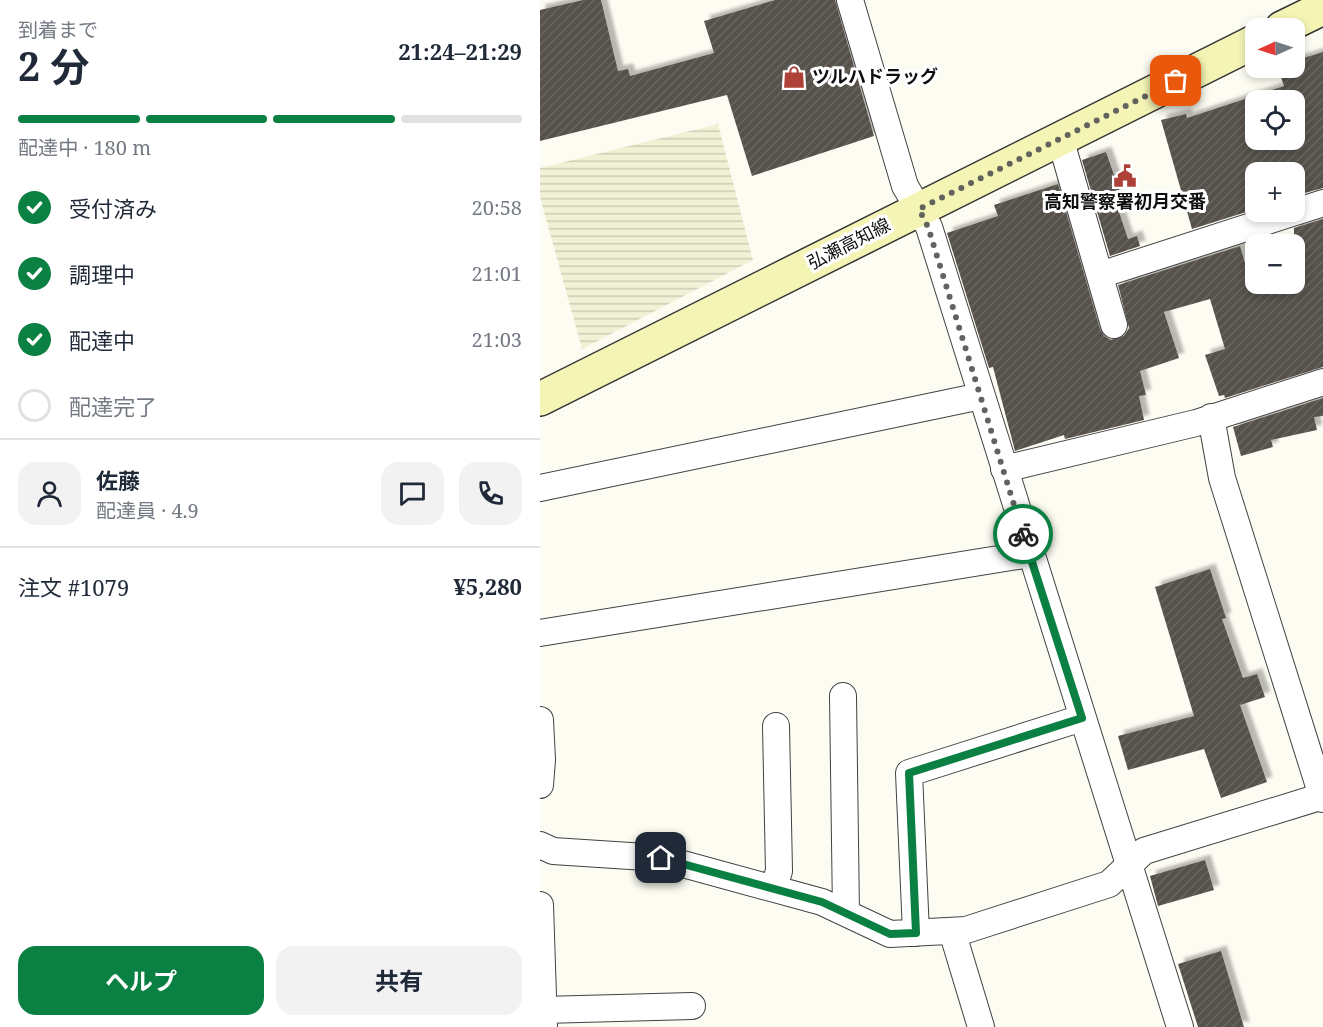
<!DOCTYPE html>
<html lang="ja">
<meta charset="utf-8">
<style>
:root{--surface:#fff;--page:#f2f2f3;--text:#1f2937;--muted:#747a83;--line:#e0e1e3;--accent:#0b8043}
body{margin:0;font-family:"Noto Serif","Noto Sans JP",serif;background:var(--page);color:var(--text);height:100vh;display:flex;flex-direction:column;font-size:22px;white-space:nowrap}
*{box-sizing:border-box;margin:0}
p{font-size:20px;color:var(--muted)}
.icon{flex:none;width:33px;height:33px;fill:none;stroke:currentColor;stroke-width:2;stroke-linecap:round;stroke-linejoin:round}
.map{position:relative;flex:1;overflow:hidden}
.panel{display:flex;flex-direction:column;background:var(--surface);width:540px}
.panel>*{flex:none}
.needle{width:39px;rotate:267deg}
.buttons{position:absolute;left:705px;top:18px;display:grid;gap:12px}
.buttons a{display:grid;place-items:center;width:60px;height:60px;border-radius:12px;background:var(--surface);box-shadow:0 3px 9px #0003;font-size:30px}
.pin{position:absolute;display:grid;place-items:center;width:51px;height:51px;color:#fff;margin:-26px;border-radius:12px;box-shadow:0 3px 9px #0006}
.courier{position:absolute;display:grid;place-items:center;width:60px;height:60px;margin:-30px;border:4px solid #0b8043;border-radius:50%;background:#fff;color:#222;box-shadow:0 2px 8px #0007}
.overview em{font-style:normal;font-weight:700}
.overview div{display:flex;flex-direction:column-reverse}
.overview{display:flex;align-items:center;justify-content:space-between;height:102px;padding:0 18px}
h1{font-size:39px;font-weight:700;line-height:45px}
.bar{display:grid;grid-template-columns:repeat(4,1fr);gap:9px 6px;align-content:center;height:72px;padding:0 18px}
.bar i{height:8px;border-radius:4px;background:var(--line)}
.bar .current{background:var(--accent)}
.bar p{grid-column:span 4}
.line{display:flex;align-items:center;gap:15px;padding:0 18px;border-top:2px solid var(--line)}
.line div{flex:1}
.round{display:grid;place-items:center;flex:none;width:63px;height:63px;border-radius:18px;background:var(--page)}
ol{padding:0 18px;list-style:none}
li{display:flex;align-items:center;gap:18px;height:66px}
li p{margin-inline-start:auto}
li .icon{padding:6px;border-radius:50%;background:var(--accent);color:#fff;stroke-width:4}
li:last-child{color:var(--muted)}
li i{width:33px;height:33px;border:3px solid var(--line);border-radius:50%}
.primary-button{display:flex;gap:12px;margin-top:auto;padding:12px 18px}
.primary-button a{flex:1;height:69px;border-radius:18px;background:var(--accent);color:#fff;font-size:24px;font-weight:700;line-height:69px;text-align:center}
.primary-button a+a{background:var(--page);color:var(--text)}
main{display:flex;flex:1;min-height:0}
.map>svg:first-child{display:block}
</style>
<main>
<section class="panel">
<div class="overview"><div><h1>2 分</h1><p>到着まで</p></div><em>21:24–21:29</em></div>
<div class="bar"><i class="current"></i><i class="current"></i><i class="current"></i><i></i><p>配達中 · 180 m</p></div>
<ol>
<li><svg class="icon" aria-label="check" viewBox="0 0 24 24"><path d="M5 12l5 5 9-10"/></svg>受付済み<p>20:58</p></li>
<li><svg class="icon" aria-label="check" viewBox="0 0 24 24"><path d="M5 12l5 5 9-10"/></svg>調理中<p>21:01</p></li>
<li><svg class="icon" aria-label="check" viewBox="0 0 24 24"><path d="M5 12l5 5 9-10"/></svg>配達中<p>21:03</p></li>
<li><i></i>配達完了</li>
</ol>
<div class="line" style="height:108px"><a class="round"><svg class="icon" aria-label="person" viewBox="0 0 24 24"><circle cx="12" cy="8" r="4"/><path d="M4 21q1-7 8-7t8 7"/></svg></a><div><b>佐藤</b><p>配達員 · 4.9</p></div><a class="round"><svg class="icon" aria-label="chat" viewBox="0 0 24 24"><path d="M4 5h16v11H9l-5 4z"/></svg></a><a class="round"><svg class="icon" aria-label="phone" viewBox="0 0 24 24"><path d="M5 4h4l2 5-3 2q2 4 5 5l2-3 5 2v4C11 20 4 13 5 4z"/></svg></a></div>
<div class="line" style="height:78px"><div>注文 #1079</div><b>¥5,280</b></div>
<div class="primary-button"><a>ヘルプ</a><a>共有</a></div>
</section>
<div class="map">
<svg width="783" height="1027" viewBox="0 0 783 1027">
<defs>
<pattern id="farmland-rules" width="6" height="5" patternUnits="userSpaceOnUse" patternTransform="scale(1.5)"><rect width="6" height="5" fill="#f0f1d5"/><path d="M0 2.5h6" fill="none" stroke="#cdcdb6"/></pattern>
<pattern id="building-hatch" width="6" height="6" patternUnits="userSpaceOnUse" patternTransform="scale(1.5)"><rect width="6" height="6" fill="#56514c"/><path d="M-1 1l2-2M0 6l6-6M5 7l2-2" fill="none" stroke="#696561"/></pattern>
<filter id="shadow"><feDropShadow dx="5.5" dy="-5.5" stdDeviation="1.5" flood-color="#0004"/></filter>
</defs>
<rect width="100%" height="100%" fill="#fdfcf2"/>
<path fill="url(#farmland-rules)" d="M 178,124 L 213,260 L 42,349 L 0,197 L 0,168 Z"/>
<path fill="url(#building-hatch)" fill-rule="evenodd" filter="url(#shadow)" d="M 43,0 L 61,0 L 78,71 L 88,69 L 90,76 L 174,53 L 164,21 L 235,0 L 295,0 L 334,136 L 212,176 L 187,95 L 0,141 L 0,10 Z
M 783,52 L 783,188 L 754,196 L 754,172 L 716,172 L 716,209 L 652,229 L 621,120 L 646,114 L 647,118 L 744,86 L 738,68 L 754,68 L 754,61 ZM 716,100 L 754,100 L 754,140 L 716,140 Z
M 566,152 L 580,192 L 573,194 L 588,239 L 597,236 L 600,246 L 570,256 L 542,160 Z
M 518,184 L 560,329 L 564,336 L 571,340 L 584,336 L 589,328 L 578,285 L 700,246 L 711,284 L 754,284 L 754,228 L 783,219 L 783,367 L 685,398 L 684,395 L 679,396 L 665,355 L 685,349 L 670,299 L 624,312 L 639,358 L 600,371 L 606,395 L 599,396 L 604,420 L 525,439 L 524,435 L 475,451 L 453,367 L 449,368 L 407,233 L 458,216 L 454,205 Z
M 783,398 L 783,416 L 774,417 L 777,430 L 731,440 L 733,447 L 701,456 L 693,427 Z
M 670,569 L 686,618 L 682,619 L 703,678 L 717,674 L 725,697 L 700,705 L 727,782 L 681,798 L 664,749 L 588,770 L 578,736 L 654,716 L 615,587 Z
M 665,860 L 674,890 L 618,906 L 610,876 Z
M 681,951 L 704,1027 L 658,1027 L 638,964 Z"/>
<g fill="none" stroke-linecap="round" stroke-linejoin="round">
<g stroke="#424242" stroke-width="28">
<path id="minor" d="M 310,0 L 365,186 L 389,227 L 640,1027
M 520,138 L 574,325
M 560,275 L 783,203
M 671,417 L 682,478 L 783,799
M 464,469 L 656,423 L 783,382
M 0,488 L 441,396
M 0,633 L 490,554
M 303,696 L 306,913
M 0,720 L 2,760 L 0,785
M 0,845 L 13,851 L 121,858 L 282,902 L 350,934 L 426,930 L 569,884 L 604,851 L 783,796
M 234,887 L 239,871 L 236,726
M 0,905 L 4,1027
M 412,931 L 441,1027
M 376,933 L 369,773 L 542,718
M 3,1010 L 152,1006"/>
</g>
<g stroke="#313131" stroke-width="36">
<path id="secondary" d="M 742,28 L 783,8
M 0,399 L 716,41"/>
</g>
<use href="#minor" stroke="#fff" stroke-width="26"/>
<use href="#secondary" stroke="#f4f5b5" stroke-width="33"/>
</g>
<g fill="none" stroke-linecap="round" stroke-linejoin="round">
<path stroke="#62625e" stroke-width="6" stroke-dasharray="0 10.8" d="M 483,534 L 388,227 L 379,209 L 636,81"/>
<path stroke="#0b8043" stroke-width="8" d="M 121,858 L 282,902 L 350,934 L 376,933 L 369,773 L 542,718 L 483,534"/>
</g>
<defs>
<g id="shop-bare" transform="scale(1.8)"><path d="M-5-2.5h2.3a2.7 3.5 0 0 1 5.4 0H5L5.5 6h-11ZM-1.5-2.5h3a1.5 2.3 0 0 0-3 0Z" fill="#ad4138" stroke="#fff" stroke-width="2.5" paint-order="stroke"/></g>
<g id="civic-bare" transform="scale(1.8)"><path d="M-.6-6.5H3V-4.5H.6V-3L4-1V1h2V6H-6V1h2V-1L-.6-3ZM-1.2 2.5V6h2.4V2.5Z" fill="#ad4138" stroke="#fff" stroke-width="2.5" paint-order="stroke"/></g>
</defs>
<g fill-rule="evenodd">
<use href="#shop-bare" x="254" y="77"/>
<use href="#civic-bare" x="585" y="176"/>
</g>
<g text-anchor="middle" stroke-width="6" stroke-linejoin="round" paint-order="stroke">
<g font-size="18" font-weight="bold" fill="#0f0f0f" stroke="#fff" text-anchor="start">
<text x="272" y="83">ツルハドラッグ</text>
<text x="585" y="208" text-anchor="middle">高知警察署初月交番</text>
</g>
<g font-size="18" fill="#0f0f0f" stroke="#fff">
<text transform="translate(309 244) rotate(-27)" y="6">弘瀬高知線</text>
</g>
</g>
</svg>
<div class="buttons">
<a><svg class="needle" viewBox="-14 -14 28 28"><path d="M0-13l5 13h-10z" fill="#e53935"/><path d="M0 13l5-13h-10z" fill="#747a83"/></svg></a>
<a><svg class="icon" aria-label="locate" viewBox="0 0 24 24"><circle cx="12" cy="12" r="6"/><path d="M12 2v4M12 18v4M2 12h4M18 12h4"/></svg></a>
<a>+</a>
<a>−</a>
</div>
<div class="pin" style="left:636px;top:81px;background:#ea580c"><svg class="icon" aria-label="bag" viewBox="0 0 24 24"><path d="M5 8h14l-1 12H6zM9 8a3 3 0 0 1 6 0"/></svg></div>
<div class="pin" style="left:121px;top:858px;background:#1f2937"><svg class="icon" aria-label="home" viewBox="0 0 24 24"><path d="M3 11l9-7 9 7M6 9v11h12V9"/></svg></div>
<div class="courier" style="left:483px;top:534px"><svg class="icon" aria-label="bike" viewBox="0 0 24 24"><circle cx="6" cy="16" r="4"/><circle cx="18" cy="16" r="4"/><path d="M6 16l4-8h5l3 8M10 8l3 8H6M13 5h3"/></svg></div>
</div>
</main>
